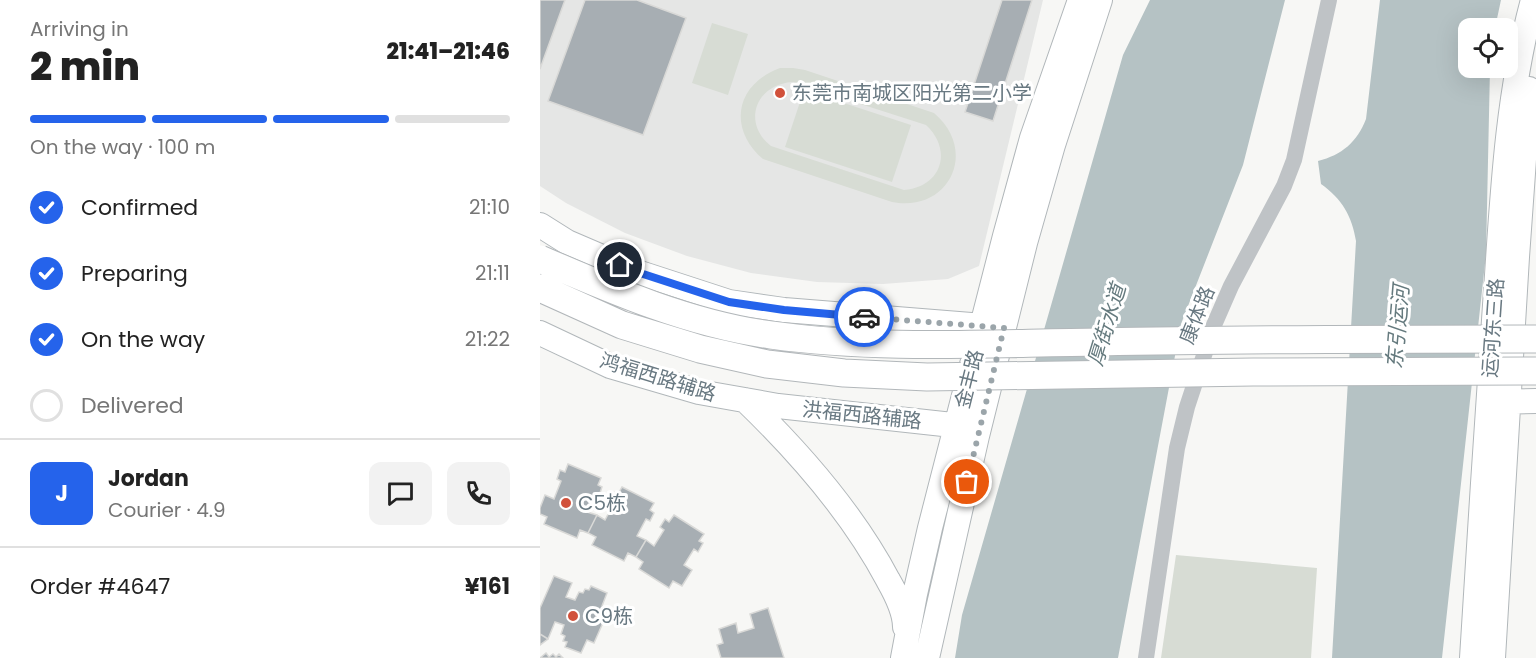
<!DOCTYPE html>
<meta charset="utf-8">
<style>
:root{--surface:#fff;--page:#f2f2f2;--text:#222;--muted:#767676;--line:#e0e0e0;--accent:#2563eb}
body{margin:0;font-family:Poppins,"Noto Sans SC",sans-serif;background:var(--page);color:var(--text);height:100vh;display:flex;flex-direction:column;font-size:22px;white-space:nowrap}
*{box-sizing:border-box;margin:0}
p{font-size:20px;color:var(--muted)}
.icon{flex:none;width:33px;height:33px;fill:none;stroke:currentColor;stroke-width:2;stroke-linecap:round;stroke-linejoin:round}
.map{position:relative;flex:1;overflow:hidden}
.panel{display:flex;flex-direction:column;background:var(--surface);width:540px}
.panel>*{flex:none}
.controls{position:absolute;left:918px;top:18px;display:grid;gap:12px}
.controls a{display:grid;place-items:center;width:60px;height:60px;border-radius:12px;background:var(--surface);box-shadow:0 6px 24px #0002;font-size:30px}
.pin{position:absolute;display:grid;place-items:center;width:51px;height:51px;color:#fff;margin:-26px;border:3px solid #fff;border-radius:50%;box-shadow:0 2px 6px #0007}
.courier{position:absolute;display:grid;place-items:center;width:60px;height:60px;margin:-30px;border:4px solid #2563eb;border-radius:50%;background:#fff;color:#222;box-shadow:0 2px 8px #0007}
.summary em{font-style:normal;font-weight:800}
.summary div{display:flex;flex-direction:column-reverse}
.summary{display:flex;align-items:center;justify-content:space-between;height:102px;padding:0 30px}
h1{font-size:39px;font-weight:800;line-height:45px}
.bar{display:grid;grid-template-columns:repeat(4,1fr);gap:9px 6px;align-content:center;height:72px;padding:0 30px}
.bar i{height:8px;border-radius:4px;background:var(--line)}
.bar .current{background:var(--accent)}
.bar p{grid-column:span 4}
.line{display:flex;align-items:center;gap:15px;padding:0 30px;border-top:2px solid var(--line)}
.line div{flex:1}
.round{display:grid;place-items:center;flex:none;width:63px;height:63px;border-radius:12px;background:var(--page)}
ol{padding:0 30px;list-style:none}
li{display:flex;align-items:center;gap:18px;height:66px}
li p{margin-inline-start:auto}
li .icon{padding:6px;border-radius:50%;background:var(--accent);color:#fff;stroke-width:4}
li:last-child{color:var(--muted)}
li i{width:33px;height:33px;border:3px solid var(--line);border-radius:50%}
main{display:flex;flex:1;min-height:0}
.map>svg:first-child{display:block}
</style>
<main>
<section class="panel">
<div class="summary"><div><h1>2 min</h1><p>Arriving in</p></div><em>21:41–21:46</em></div>
<div class="bar"><i class="current"></i><i class="current"></i><i class="current"></i><i></i><p>On the way · 100 m</p></div>
<ol>
<li><svg class="icon" aria-label="check" viewBox="0 0 24 24"><path d="M5 12l5 5 9-10"/></svg>Confirmed<p>21:10</p></li>
<li><svg class="icon" aria-label="check" viewBox="0 0 24 24"><path d="M5 12l5 5 9-10"/></svg>Preparing<p>21:11</p></li>
<li><svg class="icon" aria-label="check" viewBox="0 0 24 24"><path d="M5 12l5 5 9-10"/></svg>On the way<p>21:22</p></li>
<li><i></i>Delivered</li>
</ol>
<div class="line" style="height:108px"><b class="round" style="background:var(--accent);color:#fff">J</b><div><b>Jordan</b><p>Courier · 4.9</p></div><a class="round"><svg class="icon" aria-label="chat" viewBox="0 0 24 24"><path d="M4 5h16v11H9l-5 4z"/></svg></a><a class="round"><svg class="icon" aria-label="phone" viewBox="0 0 24 24"><path d="M5 4h4l2 5-3 2q2 4 5 5l2-3 5 2v4C11 20 4 13 5 4z"/></svg></a></div>
<div class="line" style="height:78px"><div>Order #4647</div><b>¥161</b></div>
</section>
<div class="map">
<svg width="996" height="658" viewBox="0 0 996 658">
<rect width="100%" height="100%" fill="#f7f7f5"/>
<path fill="#e5e6e5" d="M 0,0 L 503,0 L 439,266 L 408,279 L 343,284 L 277,282 L 211,273 L 147,256 L 85,233 L 26,203 L 0,186 Z"/>
<path fill="#d7dcd4" fill-rule="evenodd" d="M 172,23 L 208,34 L 188,95 L 152,83 Z
M 240,68 L 253,68 L 265,70 L 394,113 C 439,151 409,213 352,202 L 223,159 C 187,128 196,84 240,68 ZM 252,82 L 386,125 C 413,150 402,187 364,190 L 231,146 C 202,123 215,85 252,82 Z
M 264,90 L 371,125 L 352,182 L 245,147 Z
M 636,555 L 777,568 L 771,658 L 621,658 Z"/>
<path fill="#b5c2c4" d="M 610,0 L 745,0 L 703,165 L 641,324 L 578,658 L 415,658 L 422,615 L 583,55 Z
M 840,0 L 961,0 L 955,28 L 928,28 L 928,68 L 950,68 L 946,254 L 902,658 L 792,658 L 816,241 C 812,216 802,199 781,184 L 778,161 C 802,155 817,142 826,119 Z"/>
<path fill="#a7aeb3" stroke="#d9d9d7" stroke-width="1.5" d="M 0,0 L 25,0 L 0,69 Z
M 45,0 L 97,0 L 146,18 L 103,135 L 8,101 Z
M 462,0 L 492,0 L 453,121 L 425,112 Z
M 28,464 L 61,478 L 58,485 L 62,487 L 59,496 L 54,494 L 47,512 L 57,515 L 48,533 L 40,530 L 37,538 L 4,524 L 7,517 L 0,514 L 0,508 L 5,495 L 14,499 L 21,481 L 17,479 L 20,470 L 25,472 Z
M 82,487 L 114,503 L 110,510 L 114,513 L 110,521 L 106,519 L 97,536 L 106,540 L 96,557 L 88,553 L 84,561 L 52,545 L 56,537 L 48,533 L 57,515 L 65,520 L 74,503 L 69,501 L 74,492 L 78,494 Z
M 134,515 L 164,534 L 159,541 L 163,543 L 158,552 L 154,549 L 144,565 L 152,570 L 142,586 L 133,581 L 129,588 L 99,569 L 103,562 L 96,557 L 106,540 L 114,546 L 124,530 L 120,527 L 125,519 L 129,522 Z
M 14,576 L 32,583 L 26,597 L 35,600 L 39,592 L 43,593 L 45,589 L 49,590 L 51,586 L 67,593 L 62,606 L 69,609 L 54,643 L 47,640 L 41,653 L 25,647 L 27,642 L 23,641 L 25,636 L 21,634 L 24,625 L 15,622 L 8,639 L 0,634 L 0,608 Z
M 228,608 L 244,658 L 181,658 L 177,645 L 183,643 L 179,629 L 196,623 L 198,633 L 214,628 L 210,614 Z
M 0,634 L 8,639 L 0,645 Z
M 6,653 L 9,657 L 13,654 L 16,657 L 19,654 L 23,658 L 0,658 Z"/>
<g fill="none" stroke-linecap="round" stroke-linejoin="round">
<g stroke="#b1b7ba" stroke-width="26">
<path id="secondary" d="M 0,225 L 27,242 L 97,272 L 189,302 L 244,310 L 456,327
M 0,333 L 70,366 L 159,392 L 238,406 L 431,427
M 205,400 C 260,453 312,512 348,580 C 356,594 365,611 365,627
M 953,402 L 996,401
M 363,658 L 375,594 L 390,528 L 465,236 L 492,138 L 540,0
M 387,658 L 437,436 L 485,243 L 513,145 L 560,0
M 932,658 C 939,540 947,423 955,305 C 962,203 966,100 993,0
M 953,658 L 977,257 L 989,89"/>
</g>
<path stroke="#bfc3c6" stroke-width="16" d="M 606,658 L 637,448 L 647,407 L 674,325 L 691,286 L 744,186 L 754,160 L 789,0"/>
<use href="#secondary" stroke="#fff" stroke-width="24"/>
<g stroke="#b2b7ba" stroke-width="29" stroke-linecap="butt">
<path id="primary-bridge" d="M 0,259 C 74,291 150,324 231,335 C 339,350 450,343 560,342 C 705,339 851,339 996,339
M 0,288 L 82,325 L 160,349 L 227,364 L 304,373 L 387,377 L 713,372 L 996,371"/>
</g>
<use href="#primary-bridge" stroke="#fff" stroke-width="27"/>
</g>
<g fill="none" stroke-linecap="round" stroke-linejoin="round">
<path stroke="#9ba5aa" stroke-width="6" stroke-dasharray="0 10.8" d="M 324,317 L 464,328 L 427,482"/>
<path stroke="#2563eb" stroke-width="8" d="M 80,265 L 97,272 L 189,302 L 244,310 L 324,317"/>
</g>
<g fill="#d1513b" stroke="#fff" stroke-width="2">
<circle cx="240" cy="93" r="6"/>
<circle cx="26" cy="503" r="6"/>
<circle cx="33" cy="616" r="6"/>
</g>
<g text-anchor="middle" stroke-width="6" stroke-linejoin="round" paint-order="stroke">
<g font-size="20" fill="#697982" stroke="#fff" text-anchor="start">
<text x="252" y="100">东莞市南城区阳光第二小学</text>
<text x="38" y="510">C5栋</text>
<text x="45" y="623">C9栋</text>
</g>
<g font-size="20" fill="#697982" stroke="#fff">
<text transform="translate(657 315) rotate(-68)" y="7">康体路</text>
<text transform="translate(953 328) rotate(-86)" y="7">运河东三路</text>
<text transform="translate(118 377) rotate(17)" y="7">鸿福西路辅路</text>
<text transform="translate(429 379) rotate(-76)" y="7">金丰路</text>
<text transform="translate(322 415) rotate(6)" y="7">洪福西路辅路</text>
</g>
<g font-size="21" font-style="italic" fill="#657a7e" stroke="#fff">
<text transform="translate(567 325) rotate(-73)" y="7">厚街水道</text>
<text transform="translate(858 327) rotate(-85)" y="7">东引运河</text>
</g>
</g>
</svg>
<div class="controls">
<a><svg class="icon" aria-label="locate" viewBox="0 0 24 24"><circle cx="12" cy="12" r="6"/><path d="M12 2v4M12 18v4M2 12h4M18 12h4"/></svg></a>
</div>
<div class="pin" style="left:427px;top:482px;background:#ea580c"><svg class="icon" aria-label="bag" viewBox="0 0 24 24"><path d="M5 8h14l-1 12H6zM9 8a3 3 0 0 1 6 0"/></svg></div>
<div class="pin" style="left:80px;top:265px;background:#1f2937"><svg class="icon" aria-label="home" viewBox="0 0 24 24"><path d="M3 11l9-7 9 7M6 9v11h12V9"/></svg></div>
<div class="courier" style="left:324px;top:317px"><svg class="icon" aria-label="car" viewBox="0 0 24 24"><path d="M5 17H2v-5l4-1 3-4h7l3 4 3 1v5h-3M9 17h6M6 11h13"/><circle cx="7" cy="17" r="2"/><circle cx="17" cy="17" r="2"/></svg></div>
</div>
</main>
